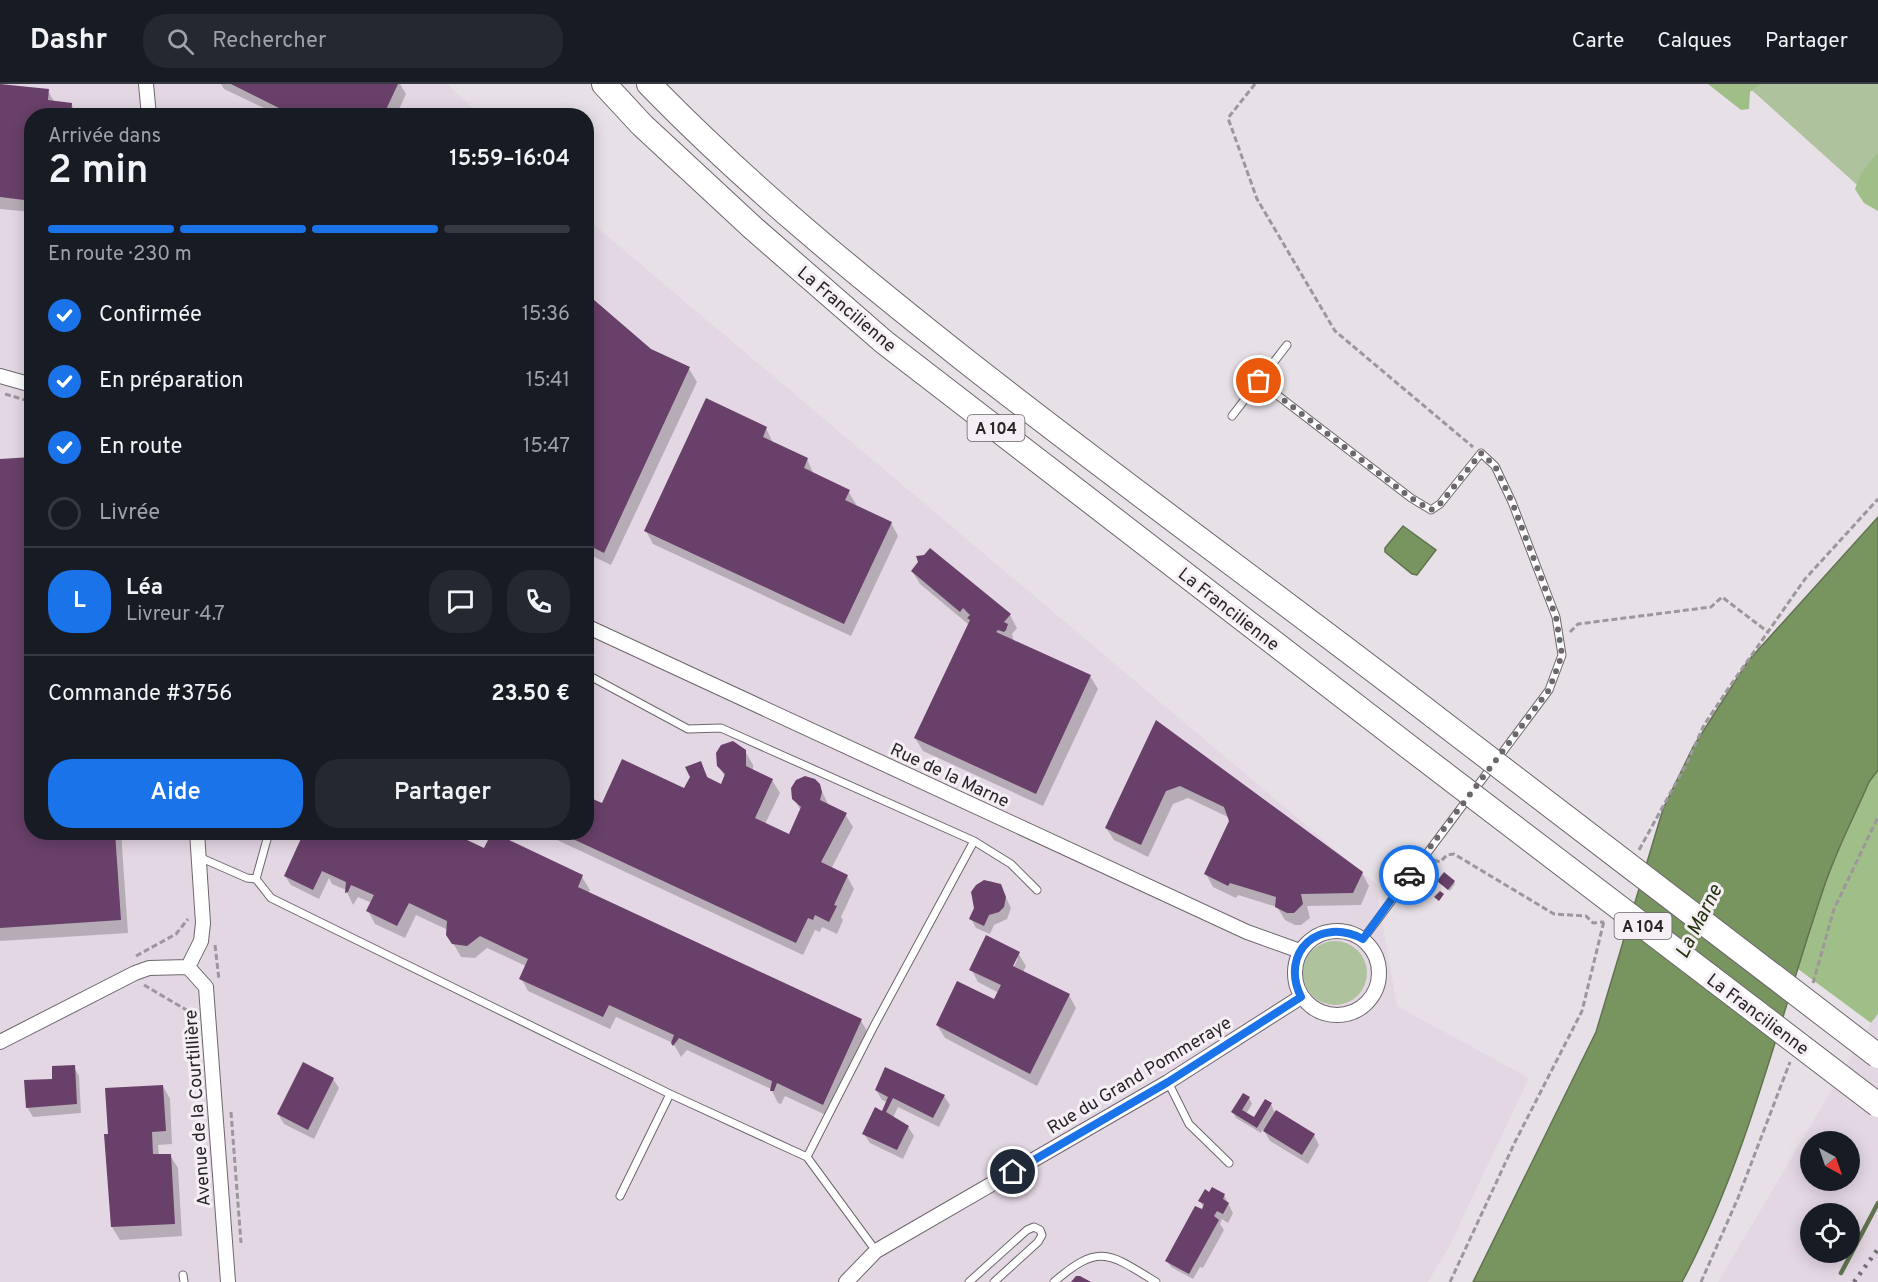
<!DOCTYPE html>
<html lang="fr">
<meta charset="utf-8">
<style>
:root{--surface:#171b24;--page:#242831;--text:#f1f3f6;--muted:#9ea1a6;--line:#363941;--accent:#1a73e8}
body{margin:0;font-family:Overpass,sans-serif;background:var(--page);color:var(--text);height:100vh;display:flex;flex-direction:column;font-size:22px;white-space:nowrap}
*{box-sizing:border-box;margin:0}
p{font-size:20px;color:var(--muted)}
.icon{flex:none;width:33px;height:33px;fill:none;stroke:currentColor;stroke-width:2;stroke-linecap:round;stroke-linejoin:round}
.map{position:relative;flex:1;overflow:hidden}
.drawer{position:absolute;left:24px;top:24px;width:570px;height:732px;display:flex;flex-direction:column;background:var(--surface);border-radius:24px;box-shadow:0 3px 15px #0003}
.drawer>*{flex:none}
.needle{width:39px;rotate:140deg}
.fabs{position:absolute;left:1800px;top:1047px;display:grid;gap:12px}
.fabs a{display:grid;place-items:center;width:60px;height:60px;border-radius:50%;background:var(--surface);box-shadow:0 3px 15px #0003;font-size:30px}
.pin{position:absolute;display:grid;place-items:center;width:51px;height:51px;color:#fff;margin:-26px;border:3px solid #fff;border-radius:50%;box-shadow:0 2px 6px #0007}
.courier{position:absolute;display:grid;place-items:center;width:60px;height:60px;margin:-30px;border:4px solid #1a73e8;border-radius:50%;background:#fff;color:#222;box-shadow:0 2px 8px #0007}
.head em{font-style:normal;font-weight:600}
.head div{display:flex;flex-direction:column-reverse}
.head{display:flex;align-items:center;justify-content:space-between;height:102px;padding:0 24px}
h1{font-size:39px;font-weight:600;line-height:45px}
.bar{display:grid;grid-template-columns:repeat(4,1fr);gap:9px 6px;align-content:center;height:72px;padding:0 24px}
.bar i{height:8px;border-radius:4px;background:var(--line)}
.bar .active{background:var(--accent)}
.bar p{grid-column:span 4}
.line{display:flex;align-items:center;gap:15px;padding:0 24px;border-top:2px solid var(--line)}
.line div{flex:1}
.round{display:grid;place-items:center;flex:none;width:63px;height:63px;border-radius:24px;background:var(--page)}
ol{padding:0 24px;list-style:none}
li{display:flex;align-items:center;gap:18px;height:66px}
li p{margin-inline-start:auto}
li .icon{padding:6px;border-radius:50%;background:var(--accent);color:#fff;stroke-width:4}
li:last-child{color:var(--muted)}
li i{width:33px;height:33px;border:3px solid var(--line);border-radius:50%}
.action{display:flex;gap:12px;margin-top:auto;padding:12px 24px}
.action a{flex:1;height:69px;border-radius:24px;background:var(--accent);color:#fff;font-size:24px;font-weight:600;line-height:69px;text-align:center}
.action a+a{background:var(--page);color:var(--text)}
header{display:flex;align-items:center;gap:36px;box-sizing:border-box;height:84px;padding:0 30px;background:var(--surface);border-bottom:2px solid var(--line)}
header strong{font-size:28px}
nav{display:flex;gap:33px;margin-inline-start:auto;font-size:21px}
.search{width:420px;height:54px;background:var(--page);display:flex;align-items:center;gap:15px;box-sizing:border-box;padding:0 21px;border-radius:24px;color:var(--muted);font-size:22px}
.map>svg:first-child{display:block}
</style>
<header>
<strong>Dashr</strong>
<div class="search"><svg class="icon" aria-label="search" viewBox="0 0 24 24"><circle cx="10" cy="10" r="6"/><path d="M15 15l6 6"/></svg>Rechercher</div>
<nav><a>Carte</a><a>Calques</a><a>Partager</a></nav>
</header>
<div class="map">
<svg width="1878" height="1198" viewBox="0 0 1878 1198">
<rect width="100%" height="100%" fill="#e7e1e7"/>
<path fill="#e4d7e4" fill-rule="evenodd" d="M 0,0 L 447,0 L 480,31 L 32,32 L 32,748 L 586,748 L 587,135 L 1376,800 L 1397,922 L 1529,994 L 1449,1163 L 1428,1198 L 0,1198 Z
M 1878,930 L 1878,1198 L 1718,1198 L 1871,939 ZM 1810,1058 L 1850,1058 L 1850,1096 L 1810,1096 ZM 1810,1130 L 1850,1130 L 1850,1168 L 1810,1168 Z"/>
<path fill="#aec29e" d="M 1745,0 L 1878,0 L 1878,92 L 1866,109 Z
M1303 889a32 32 0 1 1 64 0a32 32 0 1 1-64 0Z"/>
<path fill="#a0be87" d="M 1708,0 L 1760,0 L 1750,8 L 1749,25 L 1741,26 Z
M 1878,68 L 1878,127 L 1864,119 L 1855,105 L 1861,90 Z
M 1878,686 L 1878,930 L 1871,939 L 1798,885 L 1824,800 L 1869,698 Z"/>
<path fill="#789560" stroke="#60734f" stroke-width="1.5" d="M 1878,433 L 1878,686 L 1869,698 C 1854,733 1836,767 1824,803 C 1779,935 1748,1075 1682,1198 L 1473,1198 L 1596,948 L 1663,725 L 1693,663 L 1748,577 Z
M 1403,442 L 1436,466 L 1417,491 L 1412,490 L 1385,468 L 1385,464 Z"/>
<path fill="#0003" fill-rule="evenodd" d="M 221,0 L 400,0 L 406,10 L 396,32 L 281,32 L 224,5 Z
M 0,1 L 48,7 L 55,19 L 71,20 L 78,32 L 32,32 L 32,128 L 0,125 Z
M 586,210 L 650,267 L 689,285 L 697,298 L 611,481 L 586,469 Z
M 766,344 L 773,359 L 807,375 L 814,391 L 848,407 L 856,420 L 855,423 L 891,439 L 898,452 L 851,552 L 653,460 L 646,447 Z
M 0,377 L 32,748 L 121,748 L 128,849 L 0,857 Z
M 912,487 L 1010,531 L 1017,544 L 1012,550 L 1014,558 L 1090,592 L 1098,605 L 1043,722 L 923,667 L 915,654 L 968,540 L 920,500 Z
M 1157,639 L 1362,789 L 1369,802 L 1361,821 L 1307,822 L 1310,834 L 1301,841 L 1295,841 L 1285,836 L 1277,823 L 1238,811 L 1236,814 L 1213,803 L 1206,790 L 1231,737 L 1230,734 L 1188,714 L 1173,720 L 1148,773 L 1114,756 L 1106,744 Z
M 745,667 L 753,681 L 753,687 L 772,696 L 780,709 L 765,740 L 790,752 L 801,727 L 794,715 L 819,701 L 829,722 L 845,730 L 853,743 L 831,785 L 847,792 L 854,805 L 841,833 L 843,836 L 837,850 L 822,843 L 820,848 L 815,846 L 803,871 L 540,748 L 586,748 L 603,721 L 685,706 L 700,678 L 709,696 L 722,702 L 725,693 L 718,681 Z
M 305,748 L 484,766 L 582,793 L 590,806 L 588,809 L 861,937 L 869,950 L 830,1033 L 785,1012 L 781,1020 L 778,1019 L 771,1005 L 687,966 L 681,973 L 673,959 L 616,933 L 610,945 L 528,907 L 521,894 L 526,882 L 487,864 L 475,874 L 461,873 L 448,850 L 448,846 L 416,831 L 405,854 L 375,840 L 368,827 L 372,819 L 358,813 L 353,821 L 346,806 L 332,800 L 329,794 L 319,815 L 291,801 L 285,792 Z
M 990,797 L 1000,801 L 1011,824 L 1007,835 L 994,841 L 990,850 L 976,844 L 971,835 L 975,824 L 977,802 Z
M 1438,797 L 1454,798 L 1455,800 L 1450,807 Z
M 1018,869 L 1026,882 L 1023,888 L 1069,911 L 1076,924 L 1037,1002 L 945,954 L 937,941 L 995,917 L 999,909 L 978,898 L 971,885 ZM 1015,874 L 1018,874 L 1011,889 Z
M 74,983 L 79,992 L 81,1029 L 33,1033 L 27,1023 L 54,996 Z
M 333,995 L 339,1004 L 314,1055 L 284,1040 L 278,1030 Z
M 163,1002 L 170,1015 L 172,1060 L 158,1061 L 159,1072 L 170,1071 L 178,1084 L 182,1152 L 120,1156 L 112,1143 L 110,1051 Z
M 876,1006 L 944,1012 L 950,1021 L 939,1043 L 898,1023 L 893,1034 L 908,1043 L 914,1052 L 903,1075 L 870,1059 L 864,1050 L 883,1029 L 887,1018 L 882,1016 Z
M 1249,1014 L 1252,1020 L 1246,1030 L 1255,1035 L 1271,1020 L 1274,1027 L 1314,1051 L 1319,1061 L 1308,1080 L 1270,1057 L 1263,1045 L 1261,1049 L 1236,1034 L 1233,1028 Z
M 1210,1110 L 1224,1111 L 1233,1129 L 1228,1139 L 1222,1135 L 1220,1140 L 1224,1146 L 1203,1184 L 1200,1183 L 1193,1195 L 1171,1183 L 1167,1177 L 1203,1127 L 1204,1124 L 1200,1117 Z"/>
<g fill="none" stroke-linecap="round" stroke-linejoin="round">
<path stroke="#60734f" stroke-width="4.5" d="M 1841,1189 L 1878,1119"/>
</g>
<path fill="#694069" d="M 0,0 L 49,5 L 48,16 L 72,19 L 71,32 L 32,32 L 32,117 L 0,113 Z
M 231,0 L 398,0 L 383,32 L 295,32 Z
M 586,209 L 651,265 L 690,283 L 604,469 L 586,460 Z
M 706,314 L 767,343 L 763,353 L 808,374 L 804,384 L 850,406 L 845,416 L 892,438 L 844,540 L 644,447 Z
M 32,373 L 32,748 L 115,748 L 121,836 L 0,844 L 0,375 Z
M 930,464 L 1011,530 L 1004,538 L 1008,540 L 1006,546 L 1004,548 L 998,546 L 996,548 L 1091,591 L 1036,710 L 914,654 L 970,536 L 967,534 L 970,531 L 963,524 L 960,528 L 911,487 L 918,478 L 916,472 L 924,471 Z
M 1156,636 L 1363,788 L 1353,809 L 1301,810 L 1303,820 L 1294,829 L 1287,829 L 1275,823 L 1276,813 L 1230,799 L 1228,802 L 1204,790 L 1229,737 L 1224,723 L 1180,702 L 1166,707 L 1141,761 L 1105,744 Z
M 733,657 L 746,666 L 746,682 L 773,695 L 755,734 L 789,750 L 801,723 L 792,715 L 791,704 L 796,696 L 805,692 L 815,695 L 820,700 L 822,708 L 820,716 L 847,729 L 821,778 L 848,791 L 834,821 L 837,822 L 829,838 L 815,831 L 813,836 L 808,834 L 796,859 L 558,748 L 586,748 L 586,712 L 602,719 L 622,675 L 684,704 L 690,693 L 685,683 L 701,677 L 707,693 L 721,700 L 725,690 L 717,682 L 716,669 L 721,661 Z
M 304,748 L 450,748 L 484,764 L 492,748 L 583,791 L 578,803 L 862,935 L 823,1021 L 777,999 L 774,1007 L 770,1007 L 772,997 L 679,954 L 673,962 L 671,959 L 674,951 L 609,921 L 603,933 L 519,895 L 528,875 L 480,852 L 467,862 L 452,860 L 446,851 L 447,837 L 409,819 L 397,842 L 366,827 L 374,811 L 351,801 L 348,808 L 345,809 L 346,798 L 322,787 L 313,806 L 284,792 Z
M 1444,788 L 1455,797 L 1448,806 L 1437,797 Z
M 984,796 L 1001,800 L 1006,813 L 1004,823 L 999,828 L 989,831 L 984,842 L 969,835 L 974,824 L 971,808 L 976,801 Z
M 1440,807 L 1444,810 L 1439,817 L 1434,813 Z
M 986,851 L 1020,868 L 1013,882 L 1070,910 L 1030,990 L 936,941 L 957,897 L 994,915 L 1001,901 L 969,886 Z
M 303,978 L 334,994 L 308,1046 L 277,1030 Z
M 75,981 L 77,1020 L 26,1024 L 24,996 L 52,995 L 52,982 Z
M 885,983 L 945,1011 L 933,1034 L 893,1014 L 886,1028 L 909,1042 L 897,1066 L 862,1050 L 875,1023 L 882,1027 L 888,1013 L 875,1006 Z
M 163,1001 L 166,1047 L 152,1048 L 153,1070 L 171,1070 L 175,1140 L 111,1143 L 104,1050 L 108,1050 L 105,1004 Z
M 1243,1009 L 1250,1013 L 1242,1026 L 1254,1033 L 1265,1015 L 1272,1019 L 1257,1044 L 1231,1028 Z
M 1276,1026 L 1315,1050 L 1302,1071 L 1263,1047 Z
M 1212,1103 L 1225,1110 L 1223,1115 L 1229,1119 L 1223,1130 L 1217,1127 L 1214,1132 L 1219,1136 L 1189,1190 L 1165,1177 L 1195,1122 L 1202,1125 L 1204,1120 L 1198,1117 L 1205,1105 L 1209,1108 Z
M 1076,1192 L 1080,1192 L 1091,1198 L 1071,1198 Z"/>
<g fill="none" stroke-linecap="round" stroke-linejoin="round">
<g stroke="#6d676d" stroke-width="9">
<path id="lane" d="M 1259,297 L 1411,414 L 1431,426 L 1440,420 L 1481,369 L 1495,382 L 1512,418 L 1556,533 L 1562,571 L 1549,606 L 1363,855
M 1232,332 L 1287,261
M 586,590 L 688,645 L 721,644 L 974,757 L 1011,780 L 1037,806
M 269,748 L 256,795 L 271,814 L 670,1010 L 807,1073
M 199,773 L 247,794 L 256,795
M 1168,998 L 1189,1040 L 1229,1079
M 620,1112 L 670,1010
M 876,1167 L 807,1073 L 874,942 L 974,757
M 183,1191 L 184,1198
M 969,1198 L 1027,1146 L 1034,1143 L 1040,1146 L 1042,1151 L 1038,1158 L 994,1198
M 1054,1198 C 1099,1159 1109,1169 1156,1198"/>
</g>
<g stroke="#6d676d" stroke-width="16">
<path id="street" d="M 146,0 L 149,32
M 0,292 L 32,301
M 586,542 L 1247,848 L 1300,867
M1295 889a42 42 0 1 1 84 0a42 42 0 1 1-84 0Z
M 188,883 L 206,903 L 207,917 L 228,1198
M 188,883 L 201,857 L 203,839 L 197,748
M 0,958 L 135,889 L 149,884 L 188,883
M 846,1198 L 876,1167 L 1168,998 L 1301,913"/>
</g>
<g stroke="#6d676d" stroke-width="26">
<path id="highway" d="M 604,0 L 642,41 L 753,144 L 884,258 L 1409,663
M 649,0 C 747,101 856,190 966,277 C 1120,398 1279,513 1435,633"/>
</g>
<path stroke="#9c979c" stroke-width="3" stroke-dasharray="6 3" stroke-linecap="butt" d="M 1255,0 L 1228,34 L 1257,115 L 1335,247 L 1473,363
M 5,310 L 32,318
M 1570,548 L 1578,540 L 1711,523 L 1722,513 L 1768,548
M 1639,766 L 1688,677 L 1704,641 L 1730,602 L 1805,495 L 1878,415
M 1434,776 L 1440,778 L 1447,771 L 1454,770 L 1554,830 L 1586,832 L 1593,839 L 1604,838
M 215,861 L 219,896
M 136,872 L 176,850 L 188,835
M 1813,899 L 1834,825 L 1878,733
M 144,901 L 195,931
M 231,1028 L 241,1159
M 1450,1198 L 1515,1058 L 1582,927 L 1604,837
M 1701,1198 L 1738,1114 L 1790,978"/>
<use href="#lane" stroke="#fff" stroke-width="7"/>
<use href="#street" stroke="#fff" stroke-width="14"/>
<use href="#highway" stroke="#fff" stroke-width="24"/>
<path stroke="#736f73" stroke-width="4.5" stroke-dasharray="3 6" stroke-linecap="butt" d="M 1854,1198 L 1878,1165"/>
<g stroke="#6d676d" stroke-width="26" stroke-linecap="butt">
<path id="highway-bridge" d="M 1435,633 L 1878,972
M 1409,663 L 1878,1021"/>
</g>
<use href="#highway-bridge" stroke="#fff" stroke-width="24"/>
</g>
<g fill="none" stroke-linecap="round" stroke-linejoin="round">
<path stroke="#6b676b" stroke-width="6" stroke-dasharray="0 10.8" d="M 1259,297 L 1411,414 L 1431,426 L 1440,420 L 1481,369 L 1495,382 L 1512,418 L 1556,533 L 1562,571 L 1549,606 L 1409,791"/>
<path stroke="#1a73e8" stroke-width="8" d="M 1013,1088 L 1168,998 L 1301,913 C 1279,867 1320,832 1363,855 L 1409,791"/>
</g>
<g text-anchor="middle" stroke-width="6" stroke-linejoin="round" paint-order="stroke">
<g fill="#f5eef4" stroke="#666165" stroke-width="1.5">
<rect x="967.5" y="331" width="57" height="26" rx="4.5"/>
<rect x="1614.5" y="829" width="57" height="26" rx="4.5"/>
</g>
<g font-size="16" font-weight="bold" fill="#282528">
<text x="996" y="350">A 104</text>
<text x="1643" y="848">A 104</text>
</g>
<g font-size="18" fill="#282528" stroke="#f5eef4">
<text transform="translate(847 225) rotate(40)" y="6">La Francilienne</text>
<text transform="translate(1229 525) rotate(38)" y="6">La Francilienne</text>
<text transform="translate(950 691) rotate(25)" y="6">Rue de la Marne</text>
<text transform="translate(1758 930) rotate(37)" y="6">La Francilienne</text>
<text transform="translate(1139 991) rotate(-31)" y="6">Rue du Grand Pommeraye</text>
<text transform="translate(197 1024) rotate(-94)" y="6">Avenue de la Courtillière</text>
</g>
<g font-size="20" font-style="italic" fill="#1f3209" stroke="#f5eef4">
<text transform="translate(1698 837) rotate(-63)" y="7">La Marne</text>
</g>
</g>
</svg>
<div class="fabs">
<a><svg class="needle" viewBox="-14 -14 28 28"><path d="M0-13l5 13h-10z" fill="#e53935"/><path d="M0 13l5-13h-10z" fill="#9ea1a6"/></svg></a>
<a><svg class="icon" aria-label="locate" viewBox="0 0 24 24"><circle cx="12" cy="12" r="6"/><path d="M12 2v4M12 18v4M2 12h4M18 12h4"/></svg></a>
</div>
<div class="pin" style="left:1259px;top:297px;background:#ea580c"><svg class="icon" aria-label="bag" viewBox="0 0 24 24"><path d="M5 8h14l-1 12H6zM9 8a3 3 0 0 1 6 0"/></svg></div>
<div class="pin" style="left:1013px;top:1088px;background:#1f2937"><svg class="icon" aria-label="home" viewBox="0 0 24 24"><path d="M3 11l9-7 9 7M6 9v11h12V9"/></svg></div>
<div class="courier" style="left:1409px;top:791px"><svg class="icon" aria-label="car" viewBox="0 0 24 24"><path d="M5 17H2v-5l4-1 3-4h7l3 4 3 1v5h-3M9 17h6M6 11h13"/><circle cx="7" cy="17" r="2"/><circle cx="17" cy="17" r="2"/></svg></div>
<section class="drawer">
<div class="head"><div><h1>2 min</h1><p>Arrivée dans</p></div><em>15:59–16:04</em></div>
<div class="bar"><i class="active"></i><i class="active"></i><i class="active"></i><i></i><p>En route · 230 m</p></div>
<ol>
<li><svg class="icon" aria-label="check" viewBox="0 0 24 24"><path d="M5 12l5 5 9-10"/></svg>Confirmée<p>15:36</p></li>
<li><svg class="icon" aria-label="check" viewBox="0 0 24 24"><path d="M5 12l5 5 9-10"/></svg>En préparation<p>15:41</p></li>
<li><svg class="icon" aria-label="check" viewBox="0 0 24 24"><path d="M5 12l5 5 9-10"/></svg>En route<p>15:47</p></li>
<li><i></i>Livrée</li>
</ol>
<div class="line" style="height:108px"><b class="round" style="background:var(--accent);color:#fff">L</b><div><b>Léa</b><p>Livreur · 4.7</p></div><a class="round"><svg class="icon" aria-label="chat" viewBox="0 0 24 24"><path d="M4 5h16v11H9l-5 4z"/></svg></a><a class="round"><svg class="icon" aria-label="phone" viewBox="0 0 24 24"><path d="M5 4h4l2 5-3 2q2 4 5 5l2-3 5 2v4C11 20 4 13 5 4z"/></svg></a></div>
<div class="line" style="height:78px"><div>Commande #3756</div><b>23.50 €</b></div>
<div class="action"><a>Aide</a><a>Partager</a></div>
</section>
</div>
